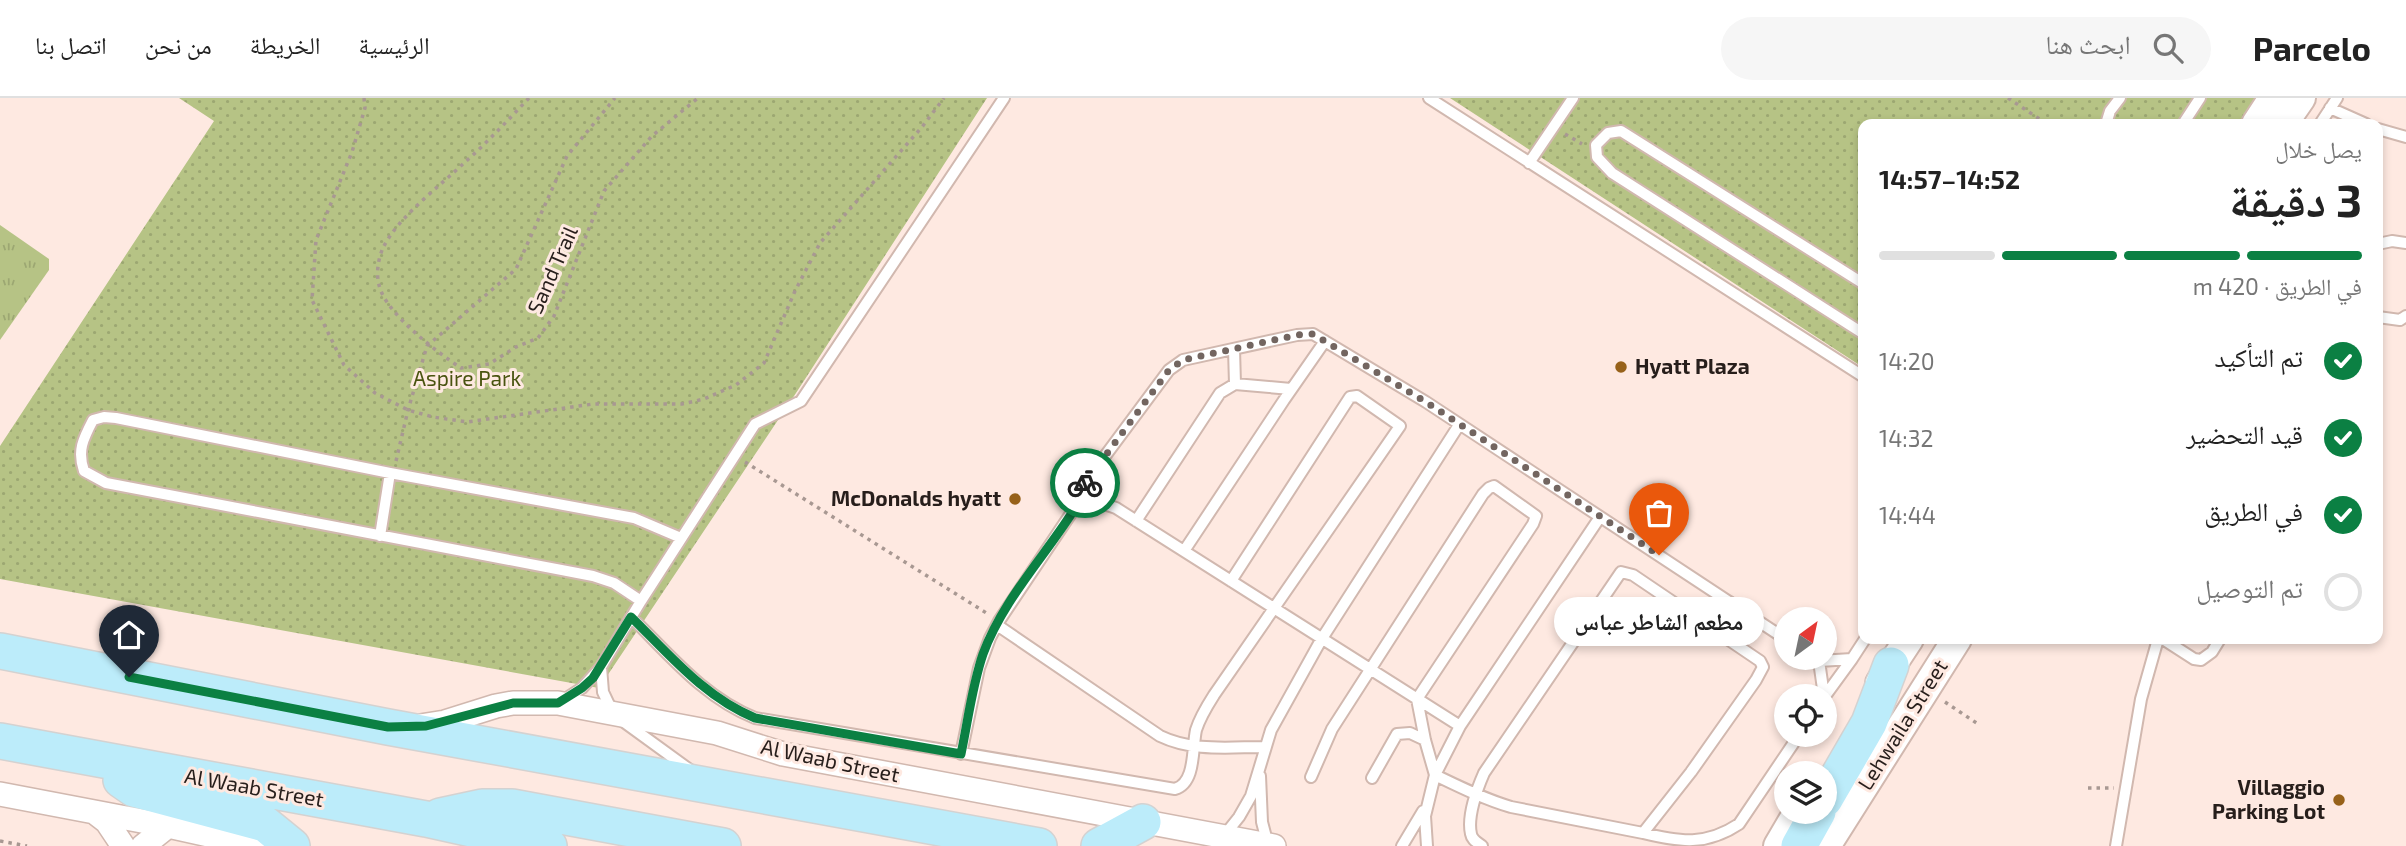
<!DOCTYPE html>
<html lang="ar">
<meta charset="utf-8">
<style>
:root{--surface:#fff;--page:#f6f6f6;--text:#222;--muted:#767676;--line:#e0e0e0;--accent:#0b8043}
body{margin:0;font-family:"Exo 2","Noto Naskh Arabic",sans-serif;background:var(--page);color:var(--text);direction:rtl;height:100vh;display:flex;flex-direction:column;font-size:26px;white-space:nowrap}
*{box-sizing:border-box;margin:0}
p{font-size:23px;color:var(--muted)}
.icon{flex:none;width:38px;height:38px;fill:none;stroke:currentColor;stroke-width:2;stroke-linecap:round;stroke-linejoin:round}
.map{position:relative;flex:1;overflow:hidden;direction:ltr}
.details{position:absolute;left:1858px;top:21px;width:525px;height:525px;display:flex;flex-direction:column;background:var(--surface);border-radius:14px;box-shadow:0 4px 10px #0003;direction:rtl}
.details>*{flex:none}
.needle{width:46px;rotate:33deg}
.buttons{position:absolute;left:1774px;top:509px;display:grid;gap:14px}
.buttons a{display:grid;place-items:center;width:63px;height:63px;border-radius:50%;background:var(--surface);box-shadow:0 4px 10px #0003;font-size:35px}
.pin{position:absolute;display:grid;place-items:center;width:60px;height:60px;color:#fff;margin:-72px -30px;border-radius:50% 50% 50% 0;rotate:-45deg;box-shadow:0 0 7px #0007}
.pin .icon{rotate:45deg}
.courier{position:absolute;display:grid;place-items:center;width:70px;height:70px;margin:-35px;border:5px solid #0b8043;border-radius:50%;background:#fff;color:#222;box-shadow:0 2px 9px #0007}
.bubble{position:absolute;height:49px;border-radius:24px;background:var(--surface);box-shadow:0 4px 10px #0003;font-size:23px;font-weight:700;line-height:49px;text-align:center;direction:rtl}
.head em{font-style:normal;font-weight:700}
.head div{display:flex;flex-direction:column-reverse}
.head{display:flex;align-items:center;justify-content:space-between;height:119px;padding:0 21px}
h1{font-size:46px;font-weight:700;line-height:52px}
.bar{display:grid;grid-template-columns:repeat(4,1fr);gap:10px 7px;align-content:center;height:84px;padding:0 21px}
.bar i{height:9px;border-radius:5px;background:var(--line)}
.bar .on{background:var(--accent)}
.bar p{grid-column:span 4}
ol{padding:0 21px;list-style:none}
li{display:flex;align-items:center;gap:21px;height:77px}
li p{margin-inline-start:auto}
li .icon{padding:7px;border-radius:50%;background:var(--accent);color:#fff;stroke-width:4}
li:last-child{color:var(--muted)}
li i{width:38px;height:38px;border:4px solid var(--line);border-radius:50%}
header{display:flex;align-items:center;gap:42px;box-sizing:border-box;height:98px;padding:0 35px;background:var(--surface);border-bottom:2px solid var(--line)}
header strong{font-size:33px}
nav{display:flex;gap:38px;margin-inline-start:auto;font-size:24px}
.search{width:490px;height:63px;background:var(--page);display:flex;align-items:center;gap:18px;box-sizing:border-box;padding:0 24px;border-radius:38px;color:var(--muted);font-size:26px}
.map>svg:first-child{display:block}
</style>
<header>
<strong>Parcelo</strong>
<div class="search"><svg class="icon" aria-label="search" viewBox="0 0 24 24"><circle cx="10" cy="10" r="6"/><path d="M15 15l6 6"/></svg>ابحث هنا</div>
<nav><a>الرئيسية</a><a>الخريطة</a><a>من نحن</a><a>اتصل بنا</a></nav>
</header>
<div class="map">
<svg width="2406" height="748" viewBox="0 0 2406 748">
<defs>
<pattern id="grass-tufts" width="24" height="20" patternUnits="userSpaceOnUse" patternTransform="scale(1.75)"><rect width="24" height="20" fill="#b6c385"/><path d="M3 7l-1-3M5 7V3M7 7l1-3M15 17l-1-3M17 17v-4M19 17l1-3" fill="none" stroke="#9ca772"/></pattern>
<pattern id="park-dots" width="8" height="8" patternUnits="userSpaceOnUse" patternTransform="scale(1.75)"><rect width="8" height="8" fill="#b6c385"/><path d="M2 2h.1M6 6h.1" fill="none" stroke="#9ca772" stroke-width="1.8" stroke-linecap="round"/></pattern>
</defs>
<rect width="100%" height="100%" fill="#fee9e1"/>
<path fill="url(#grass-tufts)" d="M 0,127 L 49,161 L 49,172 L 0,242 Z"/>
<path fill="url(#park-dots)" d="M 179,0 L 987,0 L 796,295 L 599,590 L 0,481 L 0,348 L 214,23 Z
M 1450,0 L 2260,0 L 2242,26 L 1864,26 L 1864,270 Z"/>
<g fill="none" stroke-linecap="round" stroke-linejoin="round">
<g stroke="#d1b8af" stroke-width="14">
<path id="service" d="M 1429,0 L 1864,279
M 2330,10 L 2366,26
M 2106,26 L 2110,13 L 2120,0
M 2183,26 L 2200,0
M 2320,26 L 2337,0
M 2378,31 L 2406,39
M 1529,65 L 1573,0
M 2378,146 L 2392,143 L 2406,145
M 1864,186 L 1621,33 L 1608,35 L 1596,47 L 1597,59 L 1612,75 L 1864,236
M 2378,219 L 2400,222 L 2406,218
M 1234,251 L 1235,286
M 1074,411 C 1091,403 1100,404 1116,410 L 1460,628
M 1136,423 L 1220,295 L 1235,286 L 1291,291
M 380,438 L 390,375
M 1184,453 L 1284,302 L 1325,243
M 641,503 L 614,485 L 593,478 L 106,385 L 84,373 C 77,353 83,341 93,322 L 104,319 L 116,320 L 390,375 L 634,420 L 681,440
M 631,519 C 669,556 704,600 755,620 L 1175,691 C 1196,685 1192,650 1196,632 C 1200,619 1207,608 1214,597 L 1400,328 L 1357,298 L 1350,299 L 1231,483
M 997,527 L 1160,638 C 1193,654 1229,649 1265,649
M 1715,531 L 1730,504
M 2163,541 L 2194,561 L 2201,562 L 2212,554 L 2220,541
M 1814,560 L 1819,563 L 1852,561 L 1865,541
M 1819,563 L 1824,598
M 601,569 L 603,594 L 612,613
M 1825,598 L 1852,561
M 562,603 L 582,590 L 601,569 L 641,503 L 755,326 L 801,303 L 1004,0
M 624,624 L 690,672
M 961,656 L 979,570 L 990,540 L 999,523 L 1074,411 L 1079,393 L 1169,272 L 1183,262 L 1297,237 L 1313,236 L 1426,304 L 1787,542
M 1260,678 L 1262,724 L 1268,747
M 1311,679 L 1332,631 L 1483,396 L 1489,390 L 1494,388 L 1536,418 L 1533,426 L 1417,601 L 1425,642 L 1435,677 C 1460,689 1484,701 1511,709 L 1643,735 L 1691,674 L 1756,582 L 1763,569 L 1760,563 L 1633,477 L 1621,474 L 1484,675 C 1477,691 1467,719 1471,736 C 1472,742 1477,744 1482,748
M 1372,680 L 1397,636 L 1410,635 L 1425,642
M 1643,735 C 1680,744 1706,748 1739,726 L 1799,637
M 1223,739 L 1239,719 L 1251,698 L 1271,632 L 1321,542 L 1459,327
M 1402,748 L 1423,713
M 1427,748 L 1425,718 L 1435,677 L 1460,628 L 1600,419
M 2116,748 L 2141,601 L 2158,541"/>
</g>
<g stroke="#d1b8af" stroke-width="26">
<path id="minor" d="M 420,628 L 445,624 L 496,608 L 513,605 L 558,605 L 717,635 L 783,656 L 1274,748
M 0,696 L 168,728 L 258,748
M 94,714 L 107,724 L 123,748
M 143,748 L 168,728"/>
</g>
<g stroke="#d1b8af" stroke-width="32">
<path id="tertiary" d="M 2256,26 L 2273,0
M 2283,26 L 2301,0
M 1880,585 L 1909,541
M 1778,748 L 1798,714
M 1826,748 L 1957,541"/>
</g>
<g stroke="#d4d2d1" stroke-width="38">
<path id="primary" d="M 0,553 L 388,629 L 1039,748
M 0,643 L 426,721 L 549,748
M 121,682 L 134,691 L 265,726 L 292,748
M 1825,701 L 1869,625 L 1891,567
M 440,718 L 482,709 L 512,709 L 723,748
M 1099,748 L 1143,724
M 1799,748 L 1818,714"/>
</g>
<path stroke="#a89892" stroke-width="3.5" stroke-dasharray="3.5 5" stroke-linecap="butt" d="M 364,0 L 365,10 L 352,54 L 316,142 L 312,202 L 344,267 L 375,295 L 408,312 L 433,319 L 467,324 L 593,306 L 682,306 L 704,301 L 736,287 L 764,265 L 795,193 L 820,145 L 922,29 L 944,0
M 529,0 C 508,22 487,45 464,65 C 440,88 397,120 383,150 C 378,161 376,176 379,187 C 385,215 438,255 461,270 L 489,266 L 516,249 L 538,240 L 554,218 L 604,93 L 652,38 L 698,0
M 2008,0 L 2047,26
M 1565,36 L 1582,46
M 396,363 L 408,312 L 427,248 L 516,171 L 567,58 L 615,0
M 745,364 L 988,516
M 1945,604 L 1978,626
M 2088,690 L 2114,690
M 0,743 L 27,748"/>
<use href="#service" stroke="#fff" stroke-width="10"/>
<use href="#minor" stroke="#fff" stroke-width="23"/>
<use href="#tertiary" stroke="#fff" stroke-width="28"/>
<use href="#primary" stroke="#bcecfa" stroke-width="35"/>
</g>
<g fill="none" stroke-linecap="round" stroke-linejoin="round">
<path stroke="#726560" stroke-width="7" stroke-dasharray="0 12.6" d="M 1085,385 L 1169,272 L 1183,262 L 1297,237 L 1313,236 L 1426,304 L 1659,457"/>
<path stroke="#0b8043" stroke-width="9" d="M 129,579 L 388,629 L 426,628 L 513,605 L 558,605 L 582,590 L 593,580 L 631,519 C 669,556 704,599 755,620 L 961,656 C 968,623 972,588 983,556 C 1002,504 1043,460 1072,415 C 1078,406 1078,395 1085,385"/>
</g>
<g fill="#976119" stroke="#fee9e1" stroke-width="2.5">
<circle cx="1621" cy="269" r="7"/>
<circle cx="1015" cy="401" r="7"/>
<circle cx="2339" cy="702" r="7"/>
</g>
<g text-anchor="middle" stroke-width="6" stroke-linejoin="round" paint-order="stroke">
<g font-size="21" fill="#271e1b" stroke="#fee9e1">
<text transform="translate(553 172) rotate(-66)" y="7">Sand Trail</text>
<text transform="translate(1903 627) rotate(-58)" y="7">Lehwaila Street</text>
<text transform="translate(830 663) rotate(12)" y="7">Al Waab Street</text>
<text transform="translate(254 690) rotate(10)" y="7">Al Waab Street</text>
</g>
<g font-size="21" font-weight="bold" fill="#271e1b" stroke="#fee9e1" text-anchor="end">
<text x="1635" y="276" text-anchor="start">Hyatt Plaza</text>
<text x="1001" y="408">McDonalds hyatt</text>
<text x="2325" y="697">Villaggio<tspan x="2325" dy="24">Parking Lot</tspan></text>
</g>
<g font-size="21" fill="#49530f" stroke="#fee9e1">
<text x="467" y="288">Aspire Park</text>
</g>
</g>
</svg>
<div class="buttons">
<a><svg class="needle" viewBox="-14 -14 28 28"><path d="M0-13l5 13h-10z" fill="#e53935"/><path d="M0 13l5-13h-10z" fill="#767676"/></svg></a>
<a><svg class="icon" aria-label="locate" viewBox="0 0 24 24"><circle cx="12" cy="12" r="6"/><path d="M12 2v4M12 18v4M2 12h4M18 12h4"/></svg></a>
<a><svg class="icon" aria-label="layers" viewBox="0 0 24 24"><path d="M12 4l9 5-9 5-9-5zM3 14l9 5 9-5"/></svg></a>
</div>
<div class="pin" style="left:1659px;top:457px;background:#ea580c"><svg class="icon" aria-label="bag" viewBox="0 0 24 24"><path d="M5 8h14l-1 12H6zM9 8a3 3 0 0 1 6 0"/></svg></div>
<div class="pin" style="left:129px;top:579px;background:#1f2937"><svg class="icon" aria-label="home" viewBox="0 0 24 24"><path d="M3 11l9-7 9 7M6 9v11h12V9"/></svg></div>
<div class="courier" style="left:1085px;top:385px"><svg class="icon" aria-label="bike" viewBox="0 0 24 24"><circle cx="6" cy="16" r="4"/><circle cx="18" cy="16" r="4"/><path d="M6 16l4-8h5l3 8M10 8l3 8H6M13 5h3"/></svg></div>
<div class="bubble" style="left:1554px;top:499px;width:210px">مطعم الشاطر عباس</div>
<section class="details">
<div class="head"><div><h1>3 دقيقة</h1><p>يصل خلال</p></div><em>14:52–14:57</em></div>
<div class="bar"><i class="on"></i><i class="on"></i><i class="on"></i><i></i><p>في الطريق · 420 m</p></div>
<ol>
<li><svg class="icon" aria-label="check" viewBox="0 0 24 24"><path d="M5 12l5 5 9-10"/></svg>تم التأكيد<p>14:20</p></li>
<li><svg class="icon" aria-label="check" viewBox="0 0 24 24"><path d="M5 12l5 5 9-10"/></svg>قيد التحضير<p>14:32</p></li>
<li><svg class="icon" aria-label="check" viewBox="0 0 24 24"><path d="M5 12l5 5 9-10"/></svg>في الطريق<p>14:44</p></li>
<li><i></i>تم التوصيل</li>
</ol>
</section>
</div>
